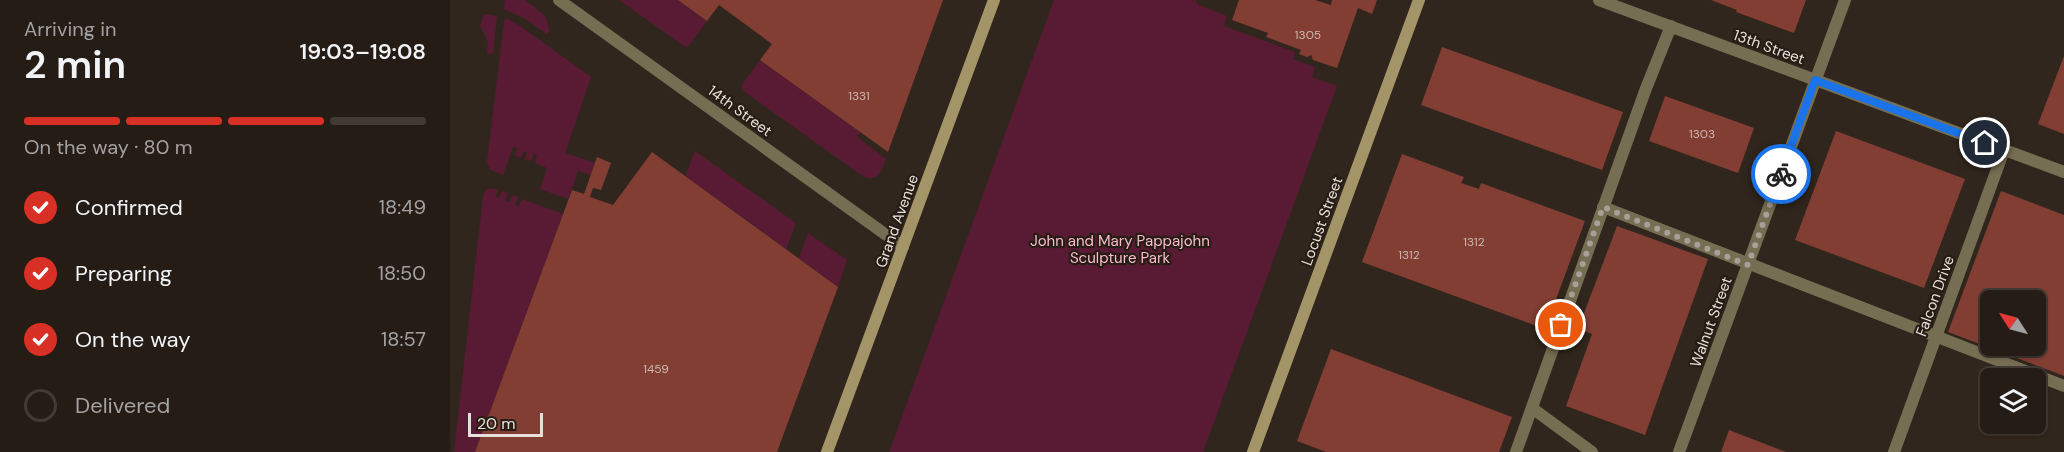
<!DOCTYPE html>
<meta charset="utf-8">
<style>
:root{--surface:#251c16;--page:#2d251f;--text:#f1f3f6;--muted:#a3a1a1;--line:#423a35;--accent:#d93025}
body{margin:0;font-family:"DM Sans",sans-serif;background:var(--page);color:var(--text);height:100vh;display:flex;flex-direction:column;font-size:22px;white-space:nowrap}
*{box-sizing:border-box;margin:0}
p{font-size:20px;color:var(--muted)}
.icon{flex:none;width:33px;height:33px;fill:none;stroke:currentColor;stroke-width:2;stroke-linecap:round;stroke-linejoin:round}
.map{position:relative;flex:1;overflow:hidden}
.details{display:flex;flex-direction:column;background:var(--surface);width:450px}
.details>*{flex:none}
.needle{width:39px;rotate:306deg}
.controls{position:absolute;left:1530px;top:290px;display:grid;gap:12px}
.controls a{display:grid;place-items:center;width:66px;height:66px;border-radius:9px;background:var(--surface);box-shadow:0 2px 4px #0004,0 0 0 2px var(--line);font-size:30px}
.scale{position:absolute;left:18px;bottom:15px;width:75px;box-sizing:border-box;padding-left:6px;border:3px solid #e7e0da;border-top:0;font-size:16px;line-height:21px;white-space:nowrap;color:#e7e0da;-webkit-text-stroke:4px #271d14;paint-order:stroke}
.pin{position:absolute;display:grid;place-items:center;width:51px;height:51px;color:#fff;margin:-26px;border:3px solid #fff;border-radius:50%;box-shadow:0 2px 6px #0007}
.courier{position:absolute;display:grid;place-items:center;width:60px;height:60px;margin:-30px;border:4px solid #1a73e8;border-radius:50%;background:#fff;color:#222;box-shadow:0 2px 8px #0007}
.head em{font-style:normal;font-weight:600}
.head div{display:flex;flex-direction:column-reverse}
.head{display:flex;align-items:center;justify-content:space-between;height:102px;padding:0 24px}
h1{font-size:39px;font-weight:600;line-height:45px}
.bar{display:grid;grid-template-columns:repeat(4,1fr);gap:9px 6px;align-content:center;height:72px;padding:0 24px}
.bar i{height:8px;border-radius:4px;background:var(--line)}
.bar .active{background:var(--accent)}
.bar p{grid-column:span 4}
ol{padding:0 24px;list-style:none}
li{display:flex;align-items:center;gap:18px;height:66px}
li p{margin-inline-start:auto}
li .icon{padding:6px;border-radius:50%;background:var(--accent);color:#fff;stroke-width:4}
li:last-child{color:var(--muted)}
li i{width:33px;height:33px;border:3px solid var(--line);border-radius:50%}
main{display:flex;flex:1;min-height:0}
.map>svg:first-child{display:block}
</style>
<main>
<section class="details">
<div class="head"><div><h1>2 min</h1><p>Arriving in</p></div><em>19:03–19:08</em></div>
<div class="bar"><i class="active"></i><i class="active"></i><i class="active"></i><i></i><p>On the way · 80 m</p></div>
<ol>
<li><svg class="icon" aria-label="check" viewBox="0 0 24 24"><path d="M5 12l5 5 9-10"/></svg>Confirmed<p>18:49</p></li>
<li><svg class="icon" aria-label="check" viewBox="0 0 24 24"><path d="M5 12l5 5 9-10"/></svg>Preparing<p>18:50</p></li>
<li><svg class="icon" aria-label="check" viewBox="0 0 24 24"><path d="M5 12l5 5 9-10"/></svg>On the way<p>18:57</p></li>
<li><i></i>Delivered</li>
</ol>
</section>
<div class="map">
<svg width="1614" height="452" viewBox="0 0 1614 452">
<rect width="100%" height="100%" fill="#31261d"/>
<path fill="#591b33" d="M 55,0 L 75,0 L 95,16 L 100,30 L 97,34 L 74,18 L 54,9 Z
M 169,0 L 228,0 L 257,21 L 237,48 Z
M 604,0 L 746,0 L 747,4 L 777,16 L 774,26 L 845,52 L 843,59 L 865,67 L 862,77 L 887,86 L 753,452 L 439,452 Z
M 34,14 L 47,16 L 43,54 L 37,53 L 38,42 L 30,25 Z
M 56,18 L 69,25 L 141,77 L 115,153 L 145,163 L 141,175 L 128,171 L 118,199 L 90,189 L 97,168 L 85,163 L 87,155 L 84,154 L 81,161 L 75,159 L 77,152 L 74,151 L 71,158 L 65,155 L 67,148 L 63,147 L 53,175 L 41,170 L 37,162 L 54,22 Z
M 310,60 L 410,132 L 407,137 L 436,159 C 431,170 429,182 414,177 L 295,92 L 291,86 Z
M 245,151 L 346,223 L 336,249 L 235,176 Z
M 41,188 L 48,190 L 46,197 L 49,198 L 52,191 L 58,193 L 55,201 L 59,202 L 62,195 L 68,197 L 65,205 L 69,206 L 72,199 L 113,214 L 25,452 L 4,452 L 33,196 L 37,189 Z
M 358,233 L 397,260 L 388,287 L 349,258 Z"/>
<path fill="#823e33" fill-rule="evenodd" d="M 228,0 L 493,0 L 438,152 L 310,60 L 322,44 L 269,5 L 257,21 Z
M 789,0 L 865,0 L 881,5 L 882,0 L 927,0 L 922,14 L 908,8 L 887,68 L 863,60 L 861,55 L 857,57 L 849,54 L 851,50 L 816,37 L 818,33 L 782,20 Z
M 1261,0 L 1356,0 L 1344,33 L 1286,12 L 1287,10 Z
M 992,47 L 1173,112 L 1152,170 L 971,105 Z
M 1614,56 L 1614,134 L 1588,124 Z
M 1215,96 L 1304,128 L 1288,173 L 1199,141 Z
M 1386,131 L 1515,179 L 1474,288 L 1345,240 Z
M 202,152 L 388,287 L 327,452 L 25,452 L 122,190 L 134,194 L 147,157 L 161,163 L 151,190 L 143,188 L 140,197 L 163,205 Z
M 952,154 L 1014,177 L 1011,183 L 1029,189 L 1031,183 L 1135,221 L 1095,329 L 912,262 Z
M 1551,191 L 1614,215 L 1614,376 L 1498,332 ZM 1540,300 L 1586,300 L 1586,345 L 1540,345 Z
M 1167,226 L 1258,259 L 1195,435 L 1116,406 L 1142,334 L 1128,329 Z
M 881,349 L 1062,417 L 1049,452 L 876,452 L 847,441 Z
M 1279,430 L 1336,452 L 1271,452 Z"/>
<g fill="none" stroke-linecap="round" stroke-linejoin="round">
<path stroke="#766e52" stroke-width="12" d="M 1153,207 L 1614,386
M 1082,408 L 1142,452
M 1066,452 L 1195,91 L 1221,26
M 1444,452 L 1554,150"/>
<path stroke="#766e52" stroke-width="12" d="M 109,0 L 453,247
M 1149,0 L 1614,172"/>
<path stroke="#766e52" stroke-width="12" d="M 1229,452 L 1395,0"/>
<path stroke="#a39568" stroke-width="12" d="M 377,452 L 544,0
M 803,452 L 969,0"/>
</g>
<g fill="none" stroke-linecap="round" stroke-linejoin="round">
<path stroke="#a79f98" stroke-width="6" stroke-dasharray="0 10.8" d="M 1111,325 L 1153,207 L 1298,265 L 1331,174"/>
<path stroke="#1a73e8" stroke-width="8" d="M 1331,174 L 1365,80 L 1535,143"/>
</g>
<g text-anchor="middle" stroke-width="4.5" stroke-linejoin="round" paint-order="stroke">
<g font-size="12" fill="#ceb8b0">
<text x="858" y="39">1305</text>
<text x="409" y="100">1331</text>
<text x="1252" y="138">1303</text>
<text x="1024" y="246">1312</text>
<text x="959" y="259">1312</text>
<text x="206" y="373">1459</text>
</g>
<g font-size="15" fill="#e7e0da" stroke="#271d14">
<text transform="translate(1319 47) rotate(20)" y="5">13th Street</text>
<text transform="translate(290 111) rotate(36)" y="5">14th Street</text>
<text transform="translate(447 221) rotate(-70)" y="5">Grand Avenue</text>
<text transform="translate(872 221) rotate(-70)" y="5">Locust Street</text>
<text transform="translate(1485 296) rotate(-70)" y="5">Falcon Drive</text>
<text transform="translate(1261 322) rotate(-70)" y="5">Walnut Street</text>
</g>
<g font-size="15" fill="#fabbce" stroke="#271d14">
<text x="670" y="246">John and Mary Pappajohn<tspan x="670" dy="17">Sculpture Park</tspan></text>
</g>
</g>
</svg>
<div class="controls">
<a><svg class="needle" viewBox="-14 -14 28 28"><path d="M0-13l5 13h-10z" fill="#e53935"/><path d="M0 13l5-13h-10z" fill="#a3a1a1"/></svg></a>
<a><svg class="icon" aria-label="layers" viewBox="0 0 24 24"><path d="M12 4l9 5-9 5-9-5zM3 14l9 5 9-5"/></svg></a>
</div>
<div class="scale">20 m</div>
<div class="pin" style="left:1111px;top:325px;background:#ea580c"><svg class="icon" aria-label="bag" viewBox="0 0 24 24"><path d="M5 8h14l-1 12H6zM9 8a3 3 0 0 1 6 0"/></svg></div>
<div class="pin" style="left:1535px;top:143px;background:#1f2937"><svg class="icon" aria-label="home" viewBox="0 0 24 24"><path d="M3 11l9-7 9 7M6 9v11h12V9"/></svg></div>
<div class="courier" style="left:1331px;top:174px"><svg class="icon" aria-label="bike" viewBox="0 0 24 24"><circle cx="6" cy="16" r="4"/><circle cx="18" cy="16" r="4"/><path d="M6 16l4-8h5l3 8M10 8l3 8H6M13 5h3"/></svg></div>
</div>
</main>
